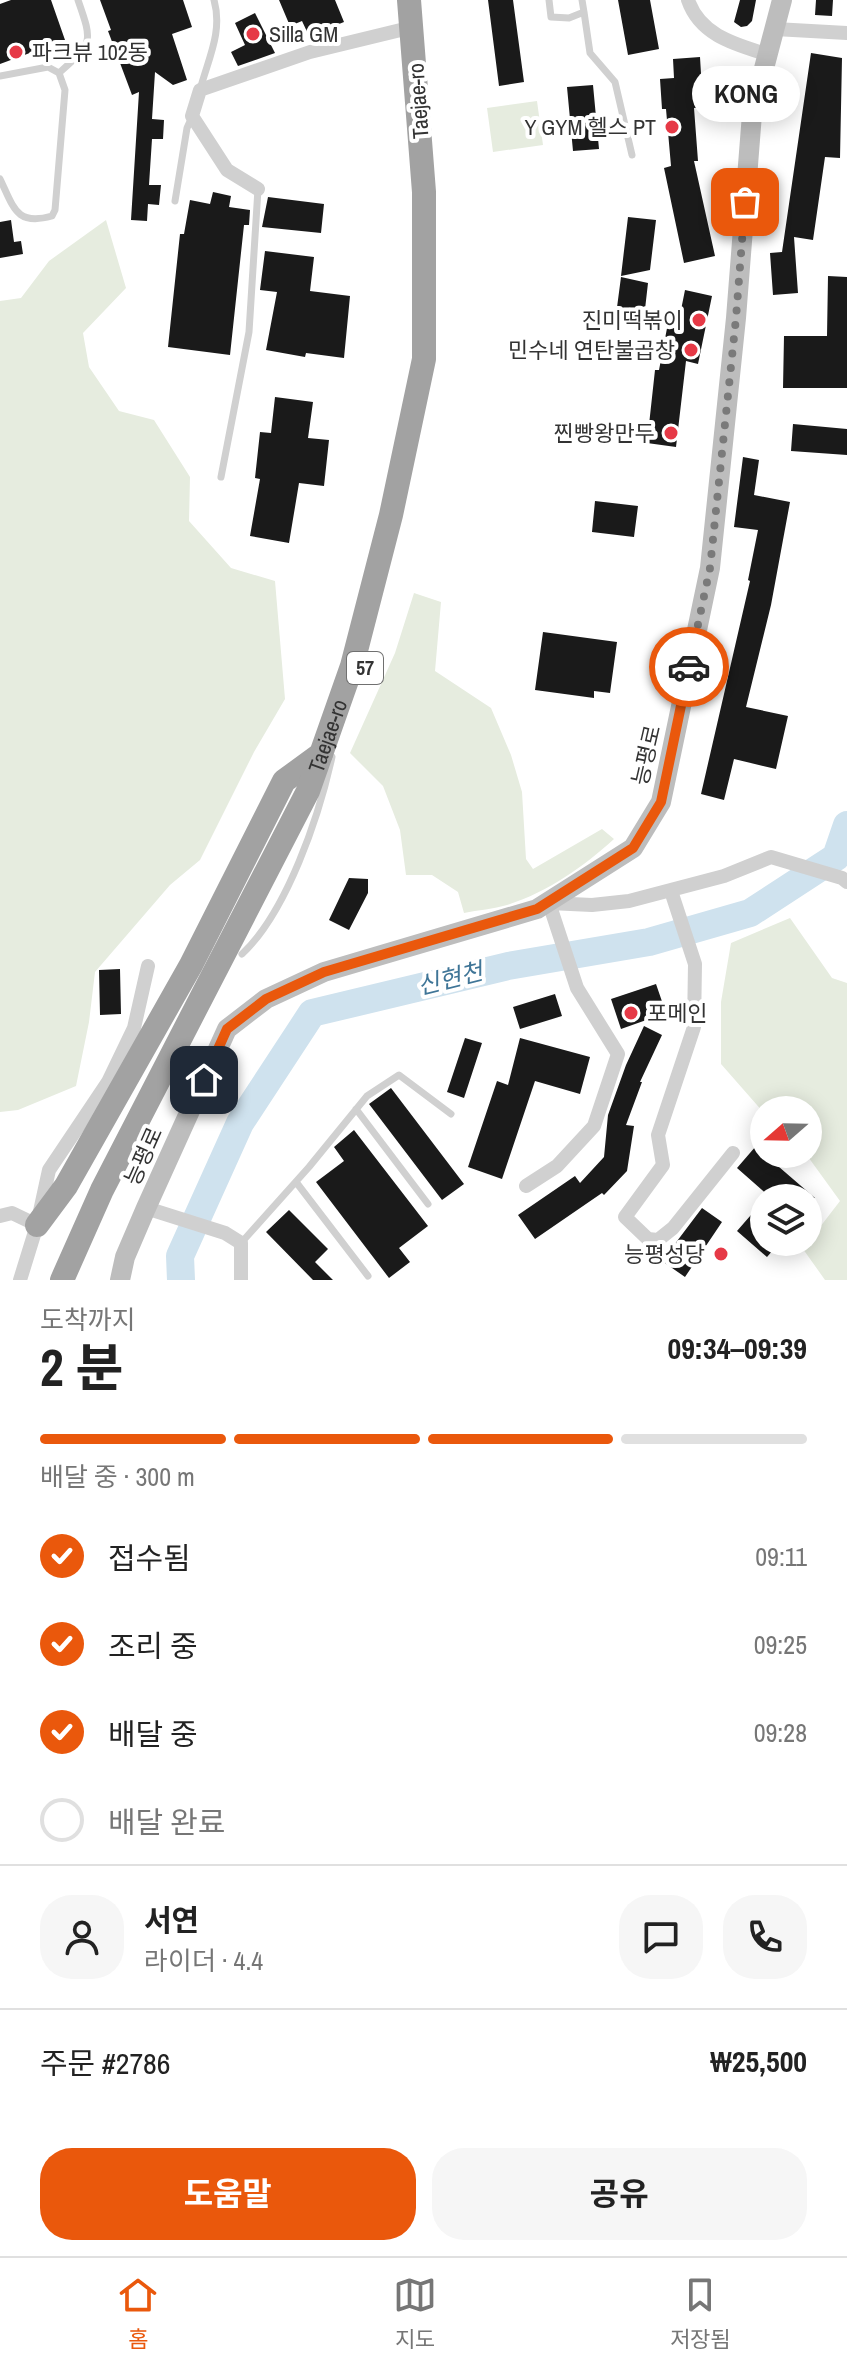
<!DOCTYPE html>
<html lang="ko">
<meta charset="utf-8">
<style>
:root{--surface:#fff;--page:#f6f6f6;--text:#222;--muted:#767676;--line:#e0e0e0;--accent:#ea580c}
body{margin:0;font-family:"Archivo Narrow","Noto Sans KR",sans-serif;background:var(--page);color:var(--text);height:100vh;display:flex;flex-direction:column;font-size:30px;white-space:nowrap}
*{box-sizing:border-box;margin:0}
p{font-size:26px;color:var(--muted)}
.icon{flex:none;width:44px;height:44px;fill:none;stroke:currentColor;stroke-width:2;stroke-linecap:round;stroke-linejoin:round}
.map{position:relative;height:1280px;overflow:hidden}
.details{display:flex;flex-direction:column;background:var(--surface);flex:1}
.details>*{flex:none}
.needle{width:52px;rotate:250deg}
.tools{position:absolute;left:750px;top:1096px;display:grid;gap:16px}
.tools a{display:grid;place-items:center;width:72px;height:72px;border-radius:50%;background:var(--surface);box-shadow:0 4px 20px #0003;font-size:40px}
.pin{position:absolute;display:grid;place-items:center;width:68px;height:68px;color:#fff;margin:-34px;border-radius:16px;box-shadow:0 4px 12px #0006}
.courier{position:absolute;display:grid;place-items:center;width:80px;height:80px;margin:-40px;border:6px solid #ea580c;border-radius:50%;background:#fff;color:#222;box-shadow:0 2px 10px #0007}
.bubble{position:absolute;height:56px;border-radius:28px;background:var(--surface);box-shadow:0 4px 20px #0003;font-size:26px;font-weight:700;line-height:56px;text-align:center}
.head em{font-style:normal;font-weight:700}
.head div{display:flex;flex-direction:column-reverse}
.head{display:flex;align-items:center;justify-content:space-between;height:136px;padding:0 40px}
h1{font-size:52px;font-weight:700;line-height:60px}
.bar{display:grid;grid-template-columns:repeat(4,1fr);gap:12px 8px;align-content:center;height:96px;padding:0 40px}
.bar i{height:10px;border-radius:6px;background:var(--line)}
.bar .current{background:var(--accent)}
.bar p{grid-column:span 4}
.line{display:flex;align-items:center;gap:20px;padding:0 40px;border-top:2px solid var(--line)}
.line div{flex:1}
.round{display:grid;place-items:center;flex:none;width:84px;height:84px;border-radius:32px;background:var(--page)}
ol{padding:0 40px;list-style:none}
li{display:flex;align-items:center;gap:24px;height:88px}
li p{margin-inline-start:auto}
li .icon{padding:8px;border-radius:50%;background:var(--accent);color:#fff;stroke-width:4}
li:last-child{color:var(--muted)}
li i{width:44px;height:44px;border:4px solid var(--line);border-radius:50%}
.action{display:flex;gap:16px;margin-top:auto;padding:16px 40px}
.action a{flex:1;height:92px;border-radius:32px;background:var(--accent);color:#fff;font-size:32px;font-weight:700;line-height:92px;text-align:center}
.action a+a{background:var(--page);color:var(--text)}
.dock{display:flex;justify-content:space-around;align-items:center;height:112px;border-top:2px solid var(--line);background:var(--surface);font-size:22px;color:var(--muted)}
.dock a{display:grid;justify-items:center;gap:4px}
.dock .current{color:var(--accent)}
.map>svg:first-child{display:block}
</style>
<div class="map">
<svg width="847" height="1280" viewBox="0 0 847 1280">
<rect width="100%" height="100%" fill="#fff"/>
<path fill="#e6ecdf" d="M 537,101 L 543,145 L 493,152 L 487,108 Z
M 106,220 L 126,288 L 83,333 L 89,367 L 119,411 L 154,420 L 190,477 L 189,521 L 231,568 L 275,581 L 285,699 L 254,752 L 200,860 L 170,885 L 95,972 L 89,1022 L 76,1086 L 18,1110 L 0,1112 L 0,301 L 21,298 L 49,261 Z
M 414,593 L 441,602 L 435,671 L 491,708 L 511,755 L 522,792 L 526,859 L 533,869 L 602,829 L 614,839 C 583,867 548,892 507,905 C 494,909 478,910 464,913 L 458,892 L 432,875 L 406,875 L 400,830 L 383,786 L 350,753 L 395,653 Z
M 790,918 L 832,978 L 847,983 L 847,1280 L 825,1280 L 803,1249 L 840,1201 L 806,1154 L 808,1154 L 808,1110 L 764,1110 L 764,1113 L 721,1064 L 721,1002 L 731,943 Z"/>
<g fill="none" stroke-linecap="round" stroke-linejoin="round">
<path stroke="#cfe2ee" stroke-width="28" d="M 181,1280 L 180,1256 L 240,1123 L 312,1013 L 508,966 L 649,942 L 750,913 L 836,857 L 847,825"/>
</g>
<path fill="#1a1a1a" d="M 11,0 L 51,0 L 65,40 L 0,64 L 0,4 Z
M 100,0 L 183,0 L 192,27 L 172,34 L 187,80 L 173,85 L 155,72 L 152,119 L 164,120 L 163,139 L 152,139 L 149,185 L 161,185 L 159,205 L 148,204 L 147,221 L 131,220 L 139,92 L 132,95 L 108,31 L 111,30 Z
M 279,0 L 335,0 L 344,22 L 309,36 L 302,21 L 290,26 Z
M 488,0 L 513,0 L 524,82 L 499,86 Z
M 618,0 L 650,0 L 659,49 L 628,55 Z
M 740,0 L 756,0 L 752,21 L 747,26 L 741,27 L 734,22 Z
M 816,0 L 833,0 L 832,16 L 815,15 Z
M 255,13 L 275,53 L 238,66 L 231,52 L 245,45 L 235,23 Z
M 811,53 L 842,58 L 840,158 L 825,157 L 813,240 L 794,237 L 798,293 L 773,295 L 770,253 L 782,252 Z
M 700,57 L 703,107 L 694,108 L 698,161 L 694,161 L 715,256 L 684,263 L 664,168 L 671,166 L 666,109 L 662,109 L 660,79 L 674,78 L 673,59 Z
M 593,85 L 599,149 L 573,151 L 567,87 Z
M 213,192 L 231,196 L 229,207 L 250,210 L 249,225 L 244,225 L 230,355 L 168,347 L 180,234 L 184,234 L 190,200 L 210,204 Z
M 268,197 L 324,204 L 321,233 L 262,227 Z
M 628,217 L 656,220 L 650,270 L 621,276 Z
M 11,220 L 14,242 L 21,241 L 23,254 L 0,258 L 0,222 Z
M 265,251 L 314,257 L 310,291 L 350,296 L 344,358 L 306,353 L 305,357 L 266,350 L 277,292 L 260,290 Z
M 828,276 L 847,277 L 847,388 L 783,388 L 784,336 L 827,336 Z
M 621,277 L 648,283 L 644,318 L 616,315 Z
M 685,290 L 712,296 L 698,364 L 686,361 L 676,447 L 647,443 L 655,370 L 659,370 L 668,323 L 678,325 Z
M 275,397 L 313,402 L 308,438 L 329,440 L 324,486 L 299,483 L 289,543 L 250,536 L 260,479 L 255,478 L 260,432 L 271,433 Z
M 793,424 L 847,429 L 847,455 L 791,451 Z
M 743,457 L 759,460 L 754,495 L 790,502 L 771,605 L 746,707 L 788,716 L 776,769 L 734,759 L 724,800 L 701,794 L 750,581 L 748,580 L 758,530 L 734,527 Z
M 595,501 L 638,506 L 634,537 L 592,532 Z
M 543,632 L 617,642 L 610,693 L 594,691 L 594,698 L 535,690 Z
M 349,878 L 368,879 L 368,893 L 349,930 L 329,920 Z
M 120,969 L 121,1014 L 100,1015 L 99,970 Z
M 656,984 L 666,1013 L 621,1029 L 611,999 Z
M 555,994 L 562,1016 L 520,1029 L 513,1007 Z
M 644,1026 L 662,1035 L 640,1082 L 642,1082 L 626,1125 L 634,1126 L 627,1171 L 604,1195 L 602,1193 L 535,1239 L 518,1215 L 575,1176 L 580,1183 L 604,1157 L 608,1115 L 626,1065 Z
M 465,1038 L 482,1043 L 464,1098 L 447,1092 Z
M 520,1038 L 590,1057 L 580,1094 L 535,1081 L 502,1179 L 468,1167 L 497,1081 L 508,1085 Z
M 391,1088 L 464,1184 L 442,1200 L 369,1104 Z
M 354,1130 L 428,1226 L 399,1248 L 410,1262 L 389,1278 L 316,1182 L 344,1161 L 334,1147 Z
M 756,1146 L 764,1154 L 815,1198 L 771,1198 L 737,1168 Z
M 764,1200 L 764,1242 L 780,1242 L 767,1257 L 737,1231 Z
M 702,1208 L 722,1222 L 685,1277 L 662,1261 Z
M 289,1210 L 328,1249 L 315,1262 L 333,1280 L 313,1280 L 266,1232 Z"/>
<g fill="none" stroke-linecap="round" stroke-linejoin="round">
<path stroke="#d0d0d0" stroke-width="7" d="M 549,0 L 551,17 L 569,18 L 584,12 L 582,0
M 584,12 L 590,53 L 615,82 L 632,155
M 59,73 C 93,43 93,43 78,0
M 0,76 L 48,67 L 59,73 L 65,90 L 55,210 L 52,216 C 16,226 14,208 0,179
M 200,90 C 208,59 223,32 214,0
M 175,201 L 187,128 L 192,117
M 221,477 L 249,332 L 258,189
M 242,954 C 287,912 319,816 332,757
M 356,1109 L 428,1204
M 296,1182 L 368,1276
M 241,1243 L 309,1167 L 367,1096 L 399,1075 L 451,1114"/>
<path stroke="#d0d0d0" stroke-width="14" d="M 688,0 C 700,35 734,44 766,54
M 775,29 L 847,33
M 258,189 L 227,170 L 192,116 L 200,90 L 310,52 L 413,27
M 671,891 L 695,964 L 694,1027 L 658,1135 L 663,1165 L 625,1217 L 648,1239 L 658,1240 L 673,1228 L 733,1153
M 526,1186 L 557,1166 L 594,1126 L 618,1054 L 577,988 L 549,903 L 592,905 L 629,901 L 724,876 L 771,857 L 842,878 L 847,882
M 146,1208 L 225,1233 L 241,1243 L 241,1280
M 0,1216 L 12,1213 L 37,1225
M 20,1280 L 37,1225 L 49,1170 L 108,1082 L 134,1028 L 148,966"/>
<path stroke="#bdbdbd" stroke-width="20" d="M 120,1280 L 125,1257 L 146,1208 L 227,1029 L 266,999 L 324,972 L 537,909 L 633,848 L 661,802 L 710,568 L 736,318 L 752,114 L 782,0"/>
<g stroke="#a2a2a2" stroke-width="24">
<path d="M 37,1225 L 66,1186 L 191,965 L 284,781 L 321,754"/>
<path id="s1" d="M 62,1280 L 102,1190 L 308,791 L 352,666 L 391,515 L 424,359 L 424,192 L 409,0"/>
</g>
</g>
<g fill="none" stroke-linecap="round" stroke-linejoin="round">
<path stroke="#7a7a7a" stroke-width="8" stroke-dasharray="0 14.4" d="M 689,667 L 710,568 L 736,318 L 745,202"/>
<path stroke="#ea580c" stroke-width="10" d="M 204,1080 L 227,1029 L 266,999 L 324,972 L 537,909 L 633,848 L 661,802 L 689,667"/>
</g>
<g fill="#e63946" stroke="#fff" stroke-width="3">
<circle cx="253" cy="34" r="8"/>
<circle cx="16" cy="52" r="8"/>
<circle cx="672" cy="127" r="8"/>
<circle cx="699" cy="320" r="8"/>
<circle cx="691" cy="350" r="8"/>
<circle cx="671" cy="433" r="8"/>
<circle cx="631" cy="1013" r="8"/>
<circle cx="721" cy="1254" r="8"/>
</g>
<g text-anchor="middle" stroke-width="8" stroke-linejoin="round" paint-order="stroke">
<rect fill="#fff" stroke="#707070" stroke-width="2" x="347" y="652" width="36" height="32" rx="6"/>
<g font-size="20" font-weight="bold" fill="#333">
<text x="365" y="675">57</text>
</g>
<g font-size="22" fill="#333" stroke="#fff" text-anchor="end">
<text x="269" y="42" text-anchor="start">Silla GM</text>
<text x="32" y="60" text-anchor="start">파크뷰 102동</text>
<text x="656" y="135">Y GYM 헬스 PT</text>
<text x="683" y="328">진미떡볶이</text>
<text x="675" y="358">민수네 연탄불곱창</text>
<text x="655" y="441">찐빵왕만두</text>
<text x="647" y="1021" text-anchor="start">포메인</text>
<text x="705" y="1262">능평성당</text>
</g>
<g font-size="22" fill="#333" stroke="#fff">
<text transform="translate(418 101) rotate(-94)" y="8">Taejae-ro</text>
<text dy="8" stroke="none"><textPath href="#s1" startOffset="606">Taejae-ro</textPath></text>
<text transform="translate(646 755) rotate(-77)" y="8">능평로</text>
<text transform="translate(143 1156) rotate(-66)" y="8">능평로</text>
</g>
<g font-size="24" font-style="italic" fill="#3f7597" stroke="#fff">
<text transform="translate(450 979) rotate(-14)" y="8">신현천</text>
</g>
</g>
</svg>
<div class="tools">
<a><svg class="needle" viewBox="-14 -14 28 28"><path d="M0-13l5 13h-10z" fill="#e53935"/><path d="M0 13l5-13h-10z" fill="#767676"/></svg></a>
<a><svg class="icon" aria-label="layers" viewBox="0 0 24 24"><path d="M12 4l9 5-9 5-9-5zM3 14l9 5 9-5"/></svg></a>
</div>
<div class="pin" style="left:745px;top:202px;background:#ea580c"><svg class="icon" aria-label="bag" viewBox="0 0 24 24"><path d="M5 8h14l-1 12H6zM9 8a3 3 0 0 1 6 0"/></svg></div>
<div class="pin" style="left:204px;top:1080px;background:#1f2937"><svg class="icon" aria-label="home" viewBox="0 0 24 24"><path d="M3 11l9-7 9 7M6 9v11h12V9"/></svg></div>
<div class="courier" style="left:689px;top:667px"><svg class="icon" aria-label="car" viewBox="0 0 24 24"><path d="M5 17H2v-5l4-1 3-4h7l3 4 3 1v5h-3M9 17h6M6 11h13"/><circle cx="7" cy="17" r="2"/><circle cx="17" cy="17" r="2"/></svg></div>
<div class="bubble" style="left:692px;top:66px;width:108px">KONG</div>
</div>
<section class="details">
<div class="head"><div><h1>2 분</h1><p>도착까지</p></div><em>09:34–09:39</em></div>
<div class="bar"><i class="current"></i><i class="current"></i><i class="current"></i><i></i><p>배달 중 · 300 m</p></div>
<ol>
<li><svg class="icon" aria-label="check" viewBox="0 0 24 24"><path d="M5 12l5 5 9-10"/></svg>접수됨<p>09:11</p></li>
<li><svg class="icon" aria-label="check" viewBox="0 0 24 24"><path d="M5 12l5 5 9-10"/></svg>조리 중<p>09:25</p></li>
<li><svg class="icon" aria-label="check" viewBox="0 0 24 24"><path d="M5 12l5 5 9-10"/></svg>배달 중<p>09:28</p></li>
<li><i></i>배달 완료</li>
</ol>
<div class="line" style="height:144px"><a class="round"><svg class="icon" aria-label="person" viewBox="0 0 24 24"><circle cx="12" cy="8" r="4"/><path d="M4 21q1-7 8-7t8 7"/></svg></a><div><b>서연</b><p>라이더 · 4.4</p></div><a class="round"><svg class="icon" aria-label="chat" viewBox="0 0 24 24"><path d="M4 5h16v11H9l-5 4z"/></svg></a><a class="round"><svg class="icon" aria-label="phone" viewBox="0 0 24 24"><path d="M5 4h4l2 5-3 2q2 4 5 5l2-3 5 2v4C11 20 4 13 5 4z"/></svg></a></div>
<div class="line" style="height:104px"><div>주문 #2786</div><b>₩25,500</b></div>
<div class="action"><a>도움말</a><a>공유</a></div>
</section>
<nav class="dock">
<a class="current"><svg class="icon" aria-label="home" viewBox="0 0 24 24"><path d="M3 11l9-7 9 7M6 9v11h12V9"/></svg>홈</a>
<a><svg class="icon" aria-label="map" viewBox="0 0 24 24"><path d="M3 6l6-2 6 2 6-2v14l-6 2-6-2-6 2zM9 4v14M15 6v14"/></svg>지도</a>
<a><svg class="icon" aria-label="saved" viewBox="0 0 24 24"><path d="M7 4h10v16l-5-4-5 4z"/></svg>저장됨</a>
</nav>
